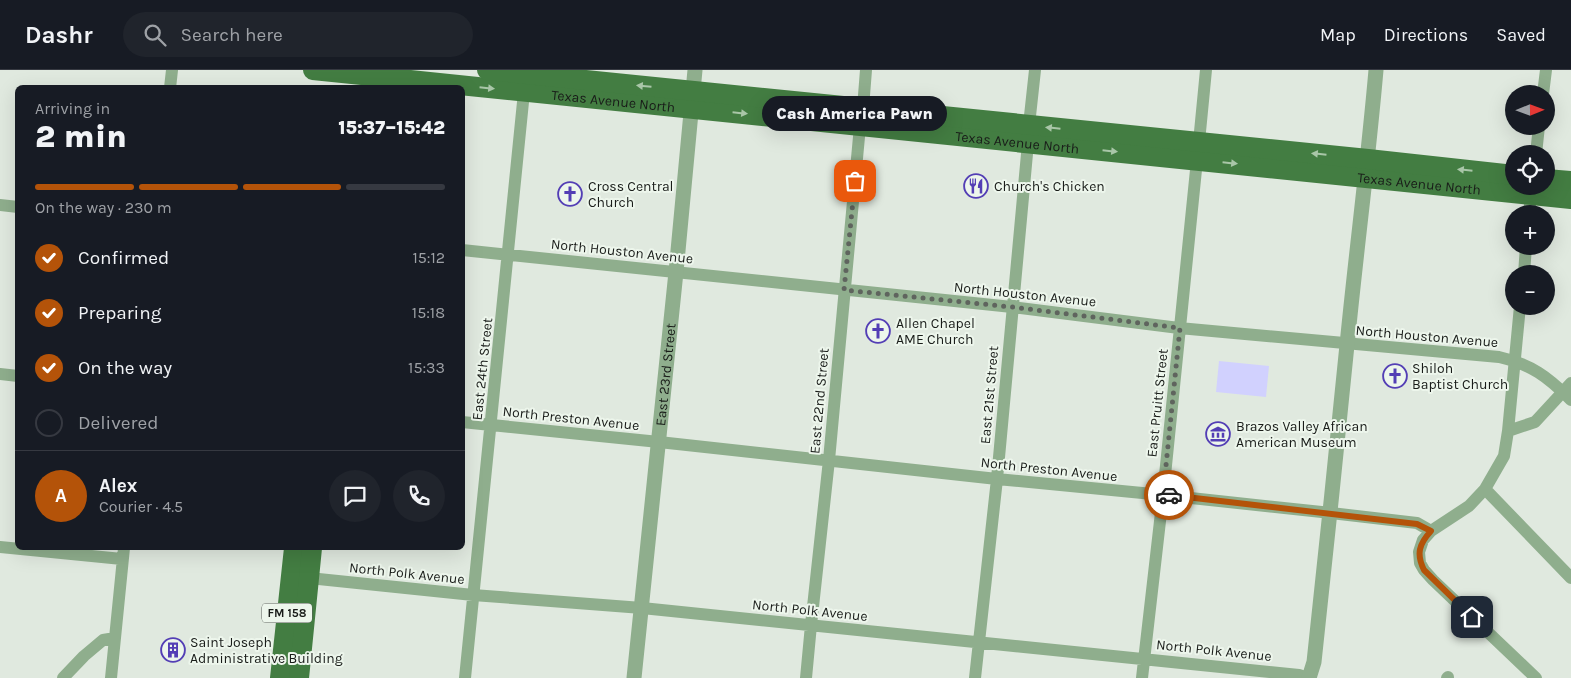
<!DOCTYPE html>
<meta charset="utf-8">
<style>
:root{--surface:#171b24;--page:#20242c;--text:#f1f3f6;--muted:#9ea1a6;--line:#363941;--accent:#b45309}
body{margin:0;font-family:Karla,sans-serif;background:var(--page);color:var(--text);height:100vh;display:flex;flex-direction:column;font-size:19px;white-space:nowrap}
*{box-sizing:border-box;margin:0}
p{font-size:16px;color:var(--muted)}
.icon{flex:none;width:28px;height:28px;fill:none;stroke:currentColor;stroke-width:2;stroke-linecap:round;stroke-linejoin:round}
.map{position:relative;flex:1;overflow:hidden}
.panel{position:absolute;left:15px;top:15px;width:450px;height:465px;display:flex;flex-direction:column;background:var(--surface);border-radius:8px;box-shadow:0 5px 20px #0002}
.panel>*{flex:none}
.needle{width:32px;rotate:89deg}
.controls{position:absolute;left:1505px;top:15px;display:grid;gap:10px}
.controls a{display:grid;place-items:center;width:50px;height:50px;border-radius:50%;background:var(--surface);box-shadow:0 5px 20px #0002;font-size:25px}
.pin{position:absolute;display:grid;place-items:center;width:42px;height:42px;color:#fff;margin:-21px;border-radius:10px;box-shadow:0 2px 8px #0006}
.courier{position:absolute;display:grid;place-items:center;width:50px;height:50px;margin:-25px;border:4px solid #b45309;border-radius:50%;background:#fff;color:#222;box-shadow:0 1px 6px #0007}
.bubble{position:absolute;height:35px;border-radius:18px;background:var(--surface);box-shadow:0 5px 20px #0002;font-size:16px;font-weight:800;line-height:35px;text-align:center}
.summary em{font-style:normal;font-weight:800}
.summary div{display:flex;flex-direction:column-reverse}
.summary{display:flex;align-items:center;justify-content:space-between;height:85px;padding:0 20px}
h1{font-size:32px;font-weight:800;line-height:38px}
.bar{display:grid;grid-template-columns:repeat(4,1fr);gap:8px 5px;align-content:center;height:60px;padding:0 20px}
.bar i{height:6px;border-radius:4px;background:var(--line)}
.bar .current{background:var(--accent)}
.bar p{grid-column:span 4}
.line{display:flex;align-items:center;gap:12px;padding:0 20px;border-top:1px solid var(--line)}
.line div{flex:1}
.round{display:grid;place-items:center;flex:none;width:52px;height:52px;border-radius:26px;background:var(--page)}
ol{padding:0 20px;list-style:none}
li{display:flex;align-items:center;gap:15px;height:55px}
li p{margin-inline-start:auto}
li .icon{padding:5px;border-radius:50%;background:var(--accent);color:#fff;stroke-width:4}
li:last-child{color:var(--muted)}
li i{width:28px;height:28px;border:2px solid var(--line);border-radius:50%}
header{display:flex;align-items:center;gap:30px;box-sizing:border-box;height:70px;padding:0 25px;background:var(--surface);border-bottom:1px solid var(--line)}
header strong{font-size:24px}
nav{display:flex;gap:28px;margin-inline-start:auto;font-size:18px}
.search{width:350px;height:45px;background:var(--page);display:flex;align-items:center;gap:12px;box-sizing:border-box;padding:0 18px;border-radius:28px;color:var(--muted);font-size:19px}
.map>svg:first-child{display:block}
</style>
<header>
<strong>Dashr</strong>
<div class="search"><svg class="icon" aria-label="search" viewBox="0 0 24 24"><circle cx="10" cy="10" r="6"/><path d="M15 15l6 6"/></svg>Search here</div>
<nav><a>Map</a><a>Directions</a><a>Saved</a></nav>
</header>
<div class="map">
<svg width="1571" height="608" viewBox="0 0 1571 608">
<rect width="100%" height="100%" fill="#e0e9df"/>
<path fill="#d1d1fe" d="M 1219,291 L 1269,296 L 1266,327 L 1216,322 Z"/>
<g fill="none" stroke-linecap="round" stroke-linejoin="round">
<path stroke="#8fae8d" stroke-width="12" d="M 170,18 L 172,0
M 1543,24 L 1546,0
M 863,38 L 866,0
M 1029,55 L 1035,0
M 1199,72 L 1206,0
M 1536,84 L 1539,56
M 0,135 L 18,137
M 1529,144 L 1531,125
M 462,180 L 1012,237 L 1179,258 L 1499,287 C 1531,294 1548,307 1571,330
M 1524,204 L 1526,176
M 1520,236 L 1508,361 L 1504,386 L 1485,419 L 1469,436 L 1431,461 L 1423,470 L 1419,482 L 1420,493 L 1424,500 L 1433,510 L 1536,608
M 0,304 L 18,306
M 462,352 L 659,372 L 997,409 L 1163,425 L 1331,443 L 1417,453 L 1431,461
M 1508,361 L 1535,352 L 1571,313
M 1485,419 L 1571,508
M 0,477 L 122,489
M 309,508 L 473,525 L 642,538 L 1299,605 L 1308,608
M 63,608 L 84,586 L 103,570 L 115,568
M 111,608 L 124,478
M 465,608 L 524,22
M 806,608 L 811,555 L 829,390 L 860,56
M 975,608 L 997,409 L 1028,73
M 1142,608 L 1163,425 L 1197,90
M 1447,608 L 1448,607"/>
<g stroke="#8fae8d" stroke-width="15">
<path id="s1" d="M 634,608 L 676,202 L 695,0"/>
<path d="M 1309,608 L 1314,592 C 1326,486 1336,381 1347,275 C 1356,183 1368,92 1376,0"/>
</g>
<g stroke="#437d42" stroke-width="20">
<path id="s2" d="M 313,0 L 1571,129"/>
<path d="M 487,0 L 1368,89 L 1514,105"/>
<path d="M 1546,109 L 1571,111"/>
<path d="M 280,608 L 294,478"/>
<path d="M 299,608 L 312,478"/>
</g>
</g>
<defs><path id="oneway-solid" d="M-6-.8H1V-3.2L6.5 0L1 3.2V.8H-6Z" transform="scale(1.25)"/></defs>
<g fill="#a9c6a8">
<use href="#oneway-solid" transform="translate(644 16) rotate(-175)"/>
<use href="#oneway-solid" transform="translate(487 18) rotate(6)"/>
<use href="#oneway-solid" transform="translate(740 43) rotate(6)"/>
<use href="#oneway-solid" transform="translate(1053 58) rotate(-174)"/>
<use href="#oneway-solid" transform="translate(1110 81) rotate(6)"/>
<use href="#oneway-solid" transform="translate(1319 84) rotate(-174)"/>
<use href="#oneway-solid" transform="translate(1230 93) rotate(6)"/>
<use href="#oneway-solid" transform="translate(1465 100) rotate(-174)"/>
</g>
<g fill="none" stroke-linecap="round" stroke-linejoin="round">
<path stroke="#5f645e" stroke-width="5" stroke-dasharray="0 9" d="M 855,111 L 844,220 L 1012,237 L 1180,258 L 1163,425 L 1169,425"/>
<path stroke="#b45309" stroke-width="6" d="M 1169,425 L 1417,454 L 1431,461 C 1419,474 1416,484 1424,500 L 1472,547"/>
</g>
<defs>
<g id="restaurant-ring" transform="scale(1.25)"><circle r="9.5" fill="#edf6ec" stroke="#533eb5" stroke-width="1.5"/><path d="M-5-6h1v4h1v-4h1v4h1v-4h1v5L-1.5 .5V6h-2V.5L-5-1ZM5-6V6H3V1.5H1.5Q1.5-4 5-6Z" fill="#533eb5"/></g>
<g id="church-ring" transform="scale(1.25)"><circle r="9.5" fill="#edf6ec" stroke="#533eb5" stroke-width="1.5"/><path d="M-1.2-6h2.4v3.5h3.3v2.4h-3.3V6h-2.4V-.1h-3.3v-2.4h3.3Z" fill="#533eb5"/></g>
<g id="museum-ring" transform="scale(1.25)"><circle r="9.5" fill="#edf6ec" stroke="#533eb5" stroke-width="1.5"/><path d="M0-6L6-3V-2H-6V-3ZM-5-1h2V3h-2ZM-1-1h2V3h-2ZM3-1h2V3H3ZM-6 4H6V6H-6Z" fill="#533eb5"/></g>
<g id="building-ring" transform="scale(1.25)"><circle r="9.5" fill="#edf6ec" stroke="#533eb5" stroke-width="1.5"/><path d="M-4-6H4V6H1V3H-1V6H-4ZM-2.5-4.3h1.7v1.8h-1.7ZM.8-4.3h1.7v1.8H.8ZM-2.5-1h1.7V.8h-1.7ZM.8-1h1.7V.8H.8Z" fill="#533eb5"/></g>
</defs>
<g fill-rule="evenodd">
<use href="#restaurant-ring" x="976" y="116"/>
<use href="#church-ring" x="570" y="124"/>
<use href="#church-ring" x="878" y="261"/>
<use href="#church-ring" x="1395" y="306"/>
<use href="#museum-ring" x="1218" y="364"/>
<use href="#building-ring" x="173" y="580"/>
</g>
<g text-anchor="middle" stroke-width="4" stroke-linejoin="round" paint-order="stroke">
<rect fill="#edf6ec" stroke="#595d58" stroke-width="1" x="262" y="533.5" width="50" height="19" rx="4"/>
<g font-size="12" font-weight="bold" fill="#191c19">
<text x="287" y="547">FM 158</text>
</g>
<g font-size="14" fill="#191c19" stroke="#edf6ec">
<text dy="5" stroke="none"><textPath href="#s2" startOffset="302">Texas Avenue North</textPath></text>
<text dy="5" stroke="none"><textPath href="#s2" startOffset="708">Texas Avenue North</textPath></text>
<text dy="5" stroke="none"><textPath href="#s2" startOffset="1112">Texas Avenue North</textPath></text>
<text transform="translate(622 181) rotate(6)" y="5">North Houston Avenue</text>
<text transform="translate(1025 224) rotate(6)" y="5">North Houston Avenue</text>
<text transform="translate(1427 266) rotate(5)" y="5">North Houston Avenue</text>
<text transform="translate(482 299) rotate(-84)" y="5">East 24th Street</text>
<text dy="5" stroke="none"><textPath href="#s1" startOffset="305">East 23rd Street</textPath></text>
<text transform="translate(989 325) rotate(-85)" y="5">East 21st Street</text>
<text transform="translate(819 331) rotate(-85)" y="5">East 22nd Street</text>
<text transform="translate(1157 333) rotate(-84)" y="5">East Pruitt Street</text>
<text transform="translate(571 348) rotate(6)" y="5">North Preston Avenue</text>
<text transform="translate(1049 399) rotate(6)" y="5">North Preston Avenue</text>
<text transform="translate(407 503) rotate(6)" y="5">North Polk Avenue</text>
<text transform="translate(810 540) rotate(6)" y="5">North Polk Avenue</text>
<text transform="translate(1214 580) rotate(6)" y="5">North Polk Avenue</text>
</g>
<g font-size="14" fill="#191c19" stroke="#edf6ec" text-anchor="start">
<text x="588" y="121">Cross Central<tspan x="588" dy="16">Church</tspan></text>
<text x="994" y="121">Church's Chicken</text>
<text x="896" y="258">Allen Chapel<tspan x="896" dy="16">AME Church</tspan></text>
<text x="1412" y="303">Shiloh<tspan x="1412" dy="16">Baptist Church</tspan></text>
<text x="1236" y="361">Brazos Valley African<tspan x="1236" dy="16">American Museum</tspan></text>
<text x="190" y="577">Saint Joseph<tspan x="190" dy="16">Administrative Building</tspan></text>
</g>
</g>
</svg>
<div class="controls">
<a><svg class="needle" viewBox="-14 -14 28 28"><path d="M0-13l5 13h-10z" fill="#e53935"/><path d="M0 13l5-13h-10z" fill="#9ea1a6"/></svg></a>
<a><svg class="icon" aria-label="locate" viewBox="0 0 24 24"><circle cx="12" cy="12" r="6"/><path d="M12 2v4M12 18v4M2 12h4M18 12h4"/></svg></a>
<a>+</a>
<a>−</a>
</div>
<div class="pin" style="left:855px;top:111px;background:#ea580c"><svg class="icon" aria-label="bag" viewBox="0 0 24 24"><path d="M5 8h14l-1 12H6zM9 8a3 3 0 0 1 6 0"/></svg></div>
<div class="pin" style="left:1472px;top:547px;background:#1f2937"><svg class="icon" aria-label="home" viewBox="0 0 24 24"><path d="M3 11l9-7 9 7M6 9v11h12V9"/></svg></div>
<div class="courier" style="left:1169px;top:425px"><svg class="icon" aria-label="car" viewBox="0 0 24 24"><path d="M5 17H2v-5l4-1 3-4h7l3 4 3 1v5h-3M9 17h6M6 11h13"/><circle cx="7" cy="17" r="2"/><circle cx="17" cy="17" r="2"/></svg></div>
<div class="bubble" style="left:762px;top:26px;width:185px">Cash America Pawn</div>
<section class="panel">
<div class="summary"><div><h1>2 min</h1><p>Arriving in</p></div><em>15:37–15:42</em></div>
<div class="bar"><i class="current"></i><i class="current"></i><i class="current"></i><i></i><p>On the way · 230 m</p></div>
<ol>
<li><svg class="icon" aria-label="check" viewBox="0 0 24 24"><path d="M5 12l5 5 9-10"/></svg>Confirmed<p>15:12</p></li>
<li><svg class="icon" aria-label="check" viewBox="0 0 24 24"><path d="M5 12l5 5 9-10"/></svg>Preparing<p>15:18</p></li>
<li><svg class="icon" aria-label="check" viewBox="0 0 24 24"><path d="M5 12l5 5 9-10"/></svg>On the way<p>15:33</p></li>
<li><i></i>Delivered</li>
</ol>
<div class="line" style="height:90px"><b class="round" style="background:var(--accent);color:#fff">A</b><div><b>Alex</b><p>Courier · 4.5</p></div><a class="round"><svg class="icon" aria-label="chat" viewBox="0 0 24 24"><path d="M4 5h16v11H9l-5 4z"/></svg></a><a class="round"><svg class="icon" aria-label="phone" viewBox="0 0 24 24"><path d="M5 4h4l2 5-3 2q2 4 5 5l2-3 5 2v4C11 20 4 13 5 4z"/></svg></a></div>
</section>
</div>
